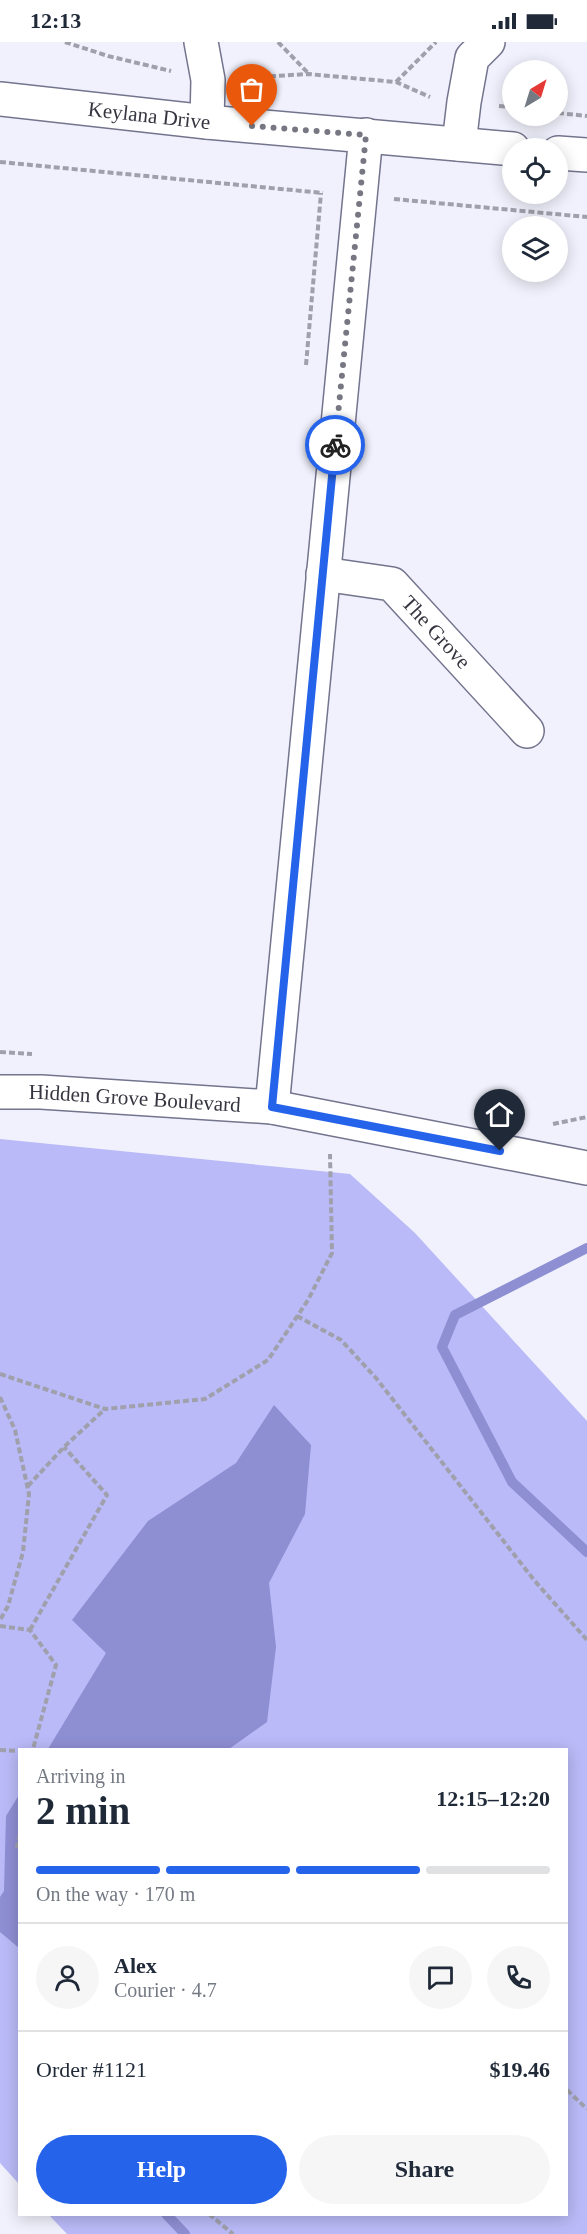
<!DOCTYPE html>
<meta charset="utf-8">
<style>
:root{--surface:#fff;--page:#f6f6f7;--text:#1f2937;--muted:#747a83;--line:#e0e1e3;--accent:#2563eb}
body{margin:0;font-family:Georgia,serif;background:var(--page);color:var(--text);height:100vh;display:flex;flex-direction:column;font-size:22px;white-space:nowrap}
*{box-sizing:border-box;margin:0}
p{font-size:20px;color:var(--muted)}
.icon{flex:none;width:33px;height:33px;fill:none;stroke:currentColor;stroke-width:2;stroke-linecap:round;stroke-linejoin:round}
.map{position:relative;flex:1;overflow:hidden}
.panel{position:absolute;left:18px;top:1706px;width:550px;height:468px;display:flex;flex-direction:column;background:var(--surface);border-radius:0px;box-shadow:0 3px 15px #0003}
.panel>*{flex:none}
.needle{width:39px;rotate:38deg}
.fabs{position:absolute;left:502px;top:18px;display:grid;gap:12px}
.fabs a{display:grid;place-items:center;width:66px;height:66px;border-radius:50%;background:var(--surface);box-shadow:0 3px 15px #0003;font-size:30px}
.pin{position:absolute;display:grid;place-items:center;width:51px;height:51px;color:#fff;margin:-62px -26px;border-radius:50% 50% 50% 0;rotate:-45deg;box-shadow:0 0 6px #0007}
.pin .icon{rotate:45deg}
.courier{position:absolute;display:grid;place-items:center;width:60px;height:60px;margin:-30px;border:4px solid #2563eb;border-radius:50%;background:#fff;color:#222;box-shadow:0 2px 8px #0007}
.headline em{font-style:normal;font-weight:600}
.headline div{display:flex;flex-direction:column-reverse}
.headline{display:flex;align-items:center;justify-content:space-between;height:102px;padding:0 18px}
h1{font-size:39px;font-weight:600;line-height:45px}
.bar{display:grid;grid-template-columns:repeat(4,1fr);gap:9px 6px;align-content:center;height:72px;padding:0 18px}
.bar i{height:8px;border-radius:4px;background:var(--line)}
.bar .on{background:var(--accent)}
.bar p{grid-column:span 4}
.line{display:flex;align-items:center;gap:15px;padding:0 18px;border-top:2px solid var(--line)}
.line div{flex:1}
.round{display:grid;place-items:center;flex:none;width:63px;height:63px;border-radius:32px;background:var(--page)}
.button{display:flex;gap:12px;margin-top:auto;padding:12px 18px}
.button a{flex:1;height:69px;border-radius:36px;background:var(--accent);color:#fff;font-size:24px;font-weight:600;line-height:69px;text-align:center}
.button a+a{background:var(--page);color:var(--text)}
.status{display:flex;justify-content:space-between;align-items:center;height:42px;padding:0 30px;background:var(--surface);direction:ltr}
.status svg{height:16px;fill:currentColor}
.map>svg:first-child{display:block}
</style>
<div class="status"><b>12:13</b><svg viewBox="0 0 49 12"><path d="M0 12V9h3v3zM5 12V6h3v6zM10 12V3h3v9zM15 12V0h3v12zM26 1h20v11H26zM47 4h2v5h-2z"/></svg></div>
<div class="map">
<svg width="587" height="2192" viewBox="0 0 587 2192">
<rect width="100%" height="100%" fill="#f0f1fc"/>
<path fill="#b9baf7" d="M 0,1097 L 350,1132 L 415,1191 L 587,1379 L 587,2192 L 67,2192 L 48,2172 L 567,2172 L 567,1707 L 20,1707 L 19,2142 L 0,2121 Z"/>
<path fill="#8e8ed3" d="M 274,1363 L 311,1403 L 305,1472 L 269,1541 L 276,1605 L 267,1680 L 229,1707 L 48,1707 L 106,1611 L 72,1578 L 148,1479 L 236,1421 Z
M 19,1753 L 19,1906 L 0,1890 L 0,1855 L 4,1849 L 6,1774 Z"/>
<g fill="none" stroke-linecap="round" stroke-linejoin="round">
<path stroke="#8e8ed3" stroke-width="10" d="M 587,1206 L 455,1273 L 442,1305 L 512,1440 L 587,1510
M 166,2172 L 185,2192"/>
<g stroke="#73748d" stroke-width="36">
<g id="street">
<path d="M 201,0 L 208,38 L 207,80"/>
<path id="s1" d="M 0,57 L 207,80 L 513,107"/>
<path d="M 459,102 L 464,60 L 472,16 L 488,0"/>
<path d="M 558,111 L 587,113"/>
<path id="s2" d="M 323,532 L 392,542 L 527,689"/>
<path id="s3" d="M 0,1050 L 41,1050 L 272,1065 L 587,1126"/>
<path d="M 272,1065 L 366,93"/>
</g>
</g>
<path stroke="#9fa0ab" stroke-width="4" stroke-dasharray="6 3" stroke-linecap="butt" d="M 65,0 L 108,14 L 171,29
M 278,0 L 308,31
M 243,36 L 308,32 L 396,40 L 430,55
M 396,40 L 436,0
M 499,64 L 513,65
M 558,71 L 587,74
M 0,120 L 323,151
M 394,157 L 587,175
M 306,323 L 321,151
M 0,1010 L 32,1012
M 553,1082 L 587,1075
M 297,1274 L 341,1298 L 376,1336 L 534,1538 L 587,1598
M 0,1332 L 105,1367 L 205,1357 L 268,1318 L 308,1258 L 332,1211 L 330,1112
M 0,1355 L 15,1388 L 29,1452 L 23,1510 L 8,1564 L 0,1578
M 28,1444 L 64,1405 L 105,1367
M 0,1584 L 30,1588 L 56,1623 L 33,1707
M 30,1588 L 107,1453 L 64,1405
M 0,1708 L 20,1709
M 20,1792 L 17,1804 L 20,1805
M 567,2048 L 587,2067
M 209,2172 L 233,2192"/>
<use href="#street" stroke="#fff" stroke-width="33"/>
</g>
<g fill="none" stroke-linecap="round" stroke-linejoin="round">
<path stroke="#767782" stroke-width="6" stroke-dasharray="0 10.8" d="M 252,84 L 366,93 L 335,403"/>
<path stroke="#2563eb" stroke-width="8" d="M 335,403 L 272,1065 L 500,1109"/>
</g>
<g text-anchor="middle" stroke-width="5" stroke-linejoin="round" paint-order="stroke">
<g font-size="21" fill="#353540" stroke="#fff">
<text dy="7" stroke="none"><textPath href="#s1" startOffset="150">Keylana Drive</textPath></text>
<text dy="7" stroke="none"><textPath href="#s2" startOffset="135">The Grove</textPath></text>
<text dy="7" stroke="none"><textPath href="#s3" startOffset="135">Hidden Grove Boulevard</textPath></text>
</g>
</g>
</svg>
<div class="fabs">
<a><svg class="needle" viewBox="-14 -14 28 28"><path d="M0-13l5 13h-10z" fill="#e53935"/><path d="M0 13l5-13h-10z" fill="#747a83"/></svg></a>
<a><svg class="icon" aria-label="locate" viewBox="0 0 24 24"><circle cx="12" cy="12" r="6"/><path d="M12 2v4M12 18v4M2 12h4M18 12h4"/></svg></a>
<a><svg class="icon" aria-label="layers" viewBox="0 0 24 24"><path d="M12 4l9 5-9 5-9-5zM3 14l9 5 9-5"/></svg></a>
</div>
<div class="pin" style="left:252px;top:84px;background:#ea580c"><svg class="icon" aria-label="bag" viewBox="0 0 24 24"><path d="M5 8h14l-1 12H6zM9 8a3 3 0 0 1 6 0"/></svg></div>
<div class="pin" style="left:500px;top:1109px;background:#1f2937"><svg class="icon" aria-label="home" viewBox="0 0 24 24"><path d="M3 11l9-7 9 7M6 9v11h12V9"/></svg></div>
<div class="courier" style="left:335px;top:403px"><svg class="icon" aria-label="bike" viewBox="0 0 24 24"><circle cx="6" cy="16" r="4"/><circle cx="18" cy="16" r="4"/><path d="M6 16l4-8h5l3 8M10 8l3 8H6M13 5h3"/></svg></div>
<section class="panel">
<div class="headline"><div><h1>2 min</h1><p>Arriving in</p></div><em>12:15–12:20</em></div>
<div class="bar"><i class="on"></i><i class="on"></i><i class="on"></i><i></i><p>On the way · 170 m</p></div>
<div class="line" style="height:108px"><a class="round"><svg class="icon" aria-label="person" viewBox="0 0 24 24"><circle cx="12" cy="8" r="4"/><path d="M4 21q1-7 8-7t8 7"/></svg></a><div><b>Alex</b><p>Courier · 4.7</p></div><a class="round"><svg class="icon" aria-label="chat" viewBox="0 0 24 24"><path d="M4 5h16v11H9l-5 4z"/></svg></a><a class="round"><svg class="icon" aria-label="phone" viewBox="0 0 24 24"><path d="M5 4h4l2 5-3 2q2 4 5 5l2-3 5 2v4C11 20 4 13 5 4z"/></svg></a></div>
<div class="line" style="height:78px"><div>Order #1121</div><b>$19.46</b></div>
<div class="button"><a>Help</a><a>Share</a></div>
</section>
</div>
